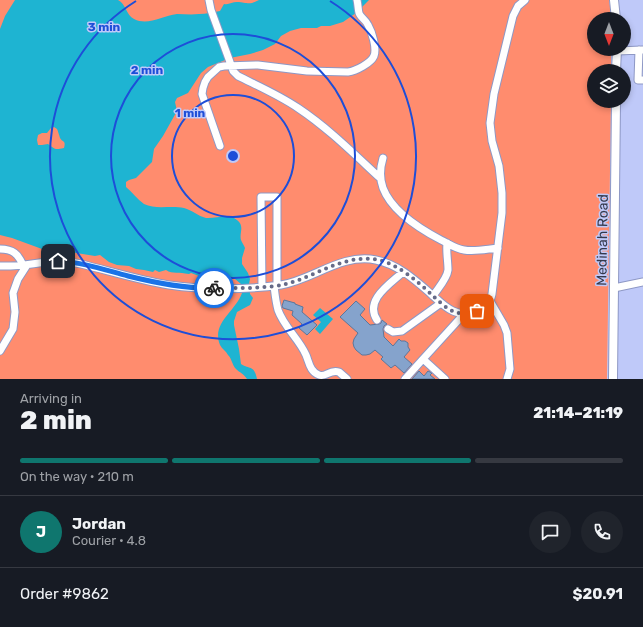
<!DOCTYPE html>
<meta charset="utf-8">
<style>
:root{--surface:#171b24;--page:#20242c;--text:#f1f3f6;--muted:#9ea1a6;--line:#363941;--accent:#0f766e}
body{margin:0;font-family:Rubik,sans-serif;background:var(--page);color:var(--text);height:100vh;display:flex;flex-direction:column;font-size:15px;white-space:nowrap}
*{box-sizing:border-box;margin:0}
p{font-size:13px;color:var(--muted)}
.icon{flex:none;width:22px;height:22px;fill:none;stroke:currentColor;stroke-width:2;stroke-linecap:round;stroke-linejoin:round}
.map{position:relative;height:379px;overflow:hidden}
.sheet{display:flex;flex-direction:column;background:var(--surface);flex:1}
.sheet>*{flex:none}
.needle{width:26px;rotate:180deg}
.controls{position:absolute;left:587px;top:12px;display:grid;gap:8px}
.controls a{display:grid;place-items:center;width:44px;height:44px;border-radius:50%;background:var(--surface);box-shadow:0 2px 6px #0003;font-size:20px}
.pin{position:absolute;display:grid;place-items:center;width:34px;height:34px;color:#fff;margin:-17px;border-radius:8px;box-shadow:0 2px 6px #0006}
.courier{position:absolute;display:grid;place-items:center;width:40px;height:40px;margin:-20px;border:3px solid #1a73e8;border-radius:50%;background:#fff;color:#222;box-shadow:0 1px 5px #0007}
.head em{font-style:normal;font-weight:800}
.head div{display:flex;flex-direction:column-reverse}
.head{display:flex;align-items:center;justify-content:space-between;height:68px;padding:0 20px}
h1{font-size:26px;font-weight:800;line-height:30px}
.bar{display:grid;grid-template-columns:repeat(4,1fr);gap:6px 4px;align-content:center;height:48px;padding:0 20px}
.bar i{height:5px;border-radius:3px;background:var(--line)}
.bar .current{background:var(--accent)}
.bar p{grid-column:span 4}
.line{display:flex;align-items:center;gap:10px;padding:0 20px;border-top:1px solid var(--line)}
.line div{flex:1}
.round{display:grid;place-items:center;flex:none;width:42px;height:42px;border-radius:21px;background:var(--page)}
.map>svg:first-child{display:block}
</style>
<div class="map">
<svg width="643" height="379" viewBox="0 0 643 379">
<rect width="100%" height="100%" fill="#bfc9f9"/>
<path fill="#ff8c6e" d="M 0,0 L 609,0 L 610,6 L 611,19 L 594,19 L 594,49 L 611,49 L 611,71 L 594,71 L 594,101 L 611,101 L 607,379 L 0,379 Z"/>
<path fill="#1eb4d2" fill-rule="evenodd" d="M 15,0 L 118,0 C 126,4 126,15 134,19 C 148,26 162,16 177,14 C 184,14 191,15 199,14 C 206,14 213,12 220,11 L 224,4 C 229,5 232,2 237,2 C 247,2 248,6 259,0 L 369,0 L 356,13 L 343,22 L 330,26 L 321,26 L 317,28 L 301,28 L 290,31 L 281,36 L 275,44 L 263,50 L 250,54 L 230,58 L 208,67 L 201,73 L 188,93 L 177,98 L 175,102 L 177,111 L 163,136 L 154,149 L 152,162 L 136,178 L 129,180 L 126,182 L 126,187 C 132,192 137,199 144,204 C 156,210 171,205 184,208 C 192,210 198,216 206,218 C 216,219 228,213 237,220 C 245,226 239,233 241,240 C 242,243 244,245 245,248 L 242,258 L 242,264 L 248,273 L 250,279 L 249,284 L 250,294 L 253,298 L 250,305 L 237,312 L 234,321 L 234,325 L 239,349 L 241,364 C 251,370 254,365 257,379 L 247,379 C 243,373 240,373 236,369 C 232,365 232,359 228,355 C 226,351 222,349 220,345 C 211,323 236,311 242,293 C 243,290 242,287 241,284 L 235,279 L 215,279 L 199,276 L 191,273 L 189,274 C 186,274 184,273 182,273 C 176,272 171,274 166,270 L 159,272 L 155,270 L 153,272 L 144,270 L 136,269 L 129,266 L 117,265 L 109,262 L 100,255 L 95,256 L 58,250 L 42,249 L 12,238 L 0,235 L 0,29 L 5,16 ZM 54,127 L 57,129 C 58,131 59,135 60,138 C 63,143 66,140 64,148 C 54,150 55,149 48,144 L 42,145 L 38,145 L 37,140 L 38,135 L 42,133 L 47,133 L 51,128 Z
M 320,308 L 333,319 L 320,334 L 315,329 L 321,322 L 313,315 Z"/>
<path fill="#85a3cc" stroke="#5a779d" d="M 284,300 L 295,303 L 295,304 L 303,307 L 302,312 L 317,325 L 307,335 L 299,328 L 302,324 L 292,315 L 293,311 L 283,308 L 282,306 Z
M 356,301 L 365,309 L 360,315 L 370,325 L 379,324 L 381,323 L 382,320 L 387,324 L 384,326 L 383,329 L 384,337 L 393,346 L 399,339 L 401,341 L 405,341 L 408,343 L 408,347 L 410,350 L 404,357 L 412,364 L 404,373 L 395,365 L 391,368 L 381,359 L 383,357 L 375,350 L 370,354 L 366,355 L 362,355 L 356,350 L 354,347 L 353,343 L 354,339 L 358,333 L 340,317 Z
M 419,371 L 424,376 L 428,371 L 432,373 L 430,375 L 435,379 L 412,379 Z"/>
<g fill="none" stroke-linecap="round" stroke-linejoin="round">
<g stroke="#8e98c5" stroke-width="9">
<path id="minor" d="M 209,0 L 211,10 L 230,62 L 233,71 L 238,76 C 258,86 279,95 298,108 C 328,128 353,153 380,178
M 639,50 L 638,80 L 643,80
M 617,51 L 642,50
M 220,146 L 202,94 L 203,88 L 205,82 L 208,77 L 219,67 L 224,66 L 258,65 L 307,71 L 348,72 C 356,71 371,63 374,56 C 377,48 372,32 368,25 C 366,20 360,17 359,13 C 358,9 358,4 357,0
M 383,158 C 380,168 379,177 383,188 C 392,212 420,229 441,240 C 449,244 456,249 464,250 C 475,252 487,249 498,248
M 0,249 C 13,249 18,254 23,265
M 0,266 C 20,267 39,262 58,261 C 66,261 73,262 81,264 C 110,271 139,280 169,285 C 203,290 246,290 281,285 C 313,280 341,253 376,260 C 397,264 414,279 430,293 C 437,299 444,307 453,311 C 467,318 489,310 492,294 L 502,213 L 502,193 L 499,166 L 492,141 L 490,123 L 494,94 L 513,16 L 518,6 L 525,0
M 274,286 C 275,294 276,303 278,310 C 284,327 299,339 306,355 C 309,362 310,372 319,375 C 326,378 329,369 339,372 L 347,379
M 262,287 L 261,197 L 277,197 L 277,285
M 614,288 L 643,282
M 433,296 C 438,288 447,279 448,270 C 448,261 446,252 447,243
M 490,301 L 504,325 L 507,333 L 510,369 L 507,379
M 377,320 C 364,300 390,284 403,272
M 388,329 L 393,332 L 402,331 L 441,303
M 0,351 L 13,329 L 15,312 L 13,293 L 18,279 L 27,265
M 405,379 L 423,359
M 445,379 L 423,359 L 464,314"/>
</g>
<g stroke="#8e98c5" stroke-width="10">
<path id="major" d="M 614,0 L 616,19
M 616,71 L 617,49
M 613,379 L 616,101"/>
</g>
<use href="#minor" stroke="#fff" stroke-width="7"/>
<use href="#major" stroke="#fff" stroke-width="8"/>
</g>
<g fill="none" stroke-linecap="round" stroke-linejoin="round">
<path stroke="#656b89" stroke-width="4" stroke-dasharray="0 7.2" d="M 214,288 C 236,288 264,289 286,284 C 317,276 345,253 379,260 C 399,265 417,281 432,295 C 440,302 448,311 459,313 C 465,315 471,313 477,311"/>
<path stroke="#1a73e8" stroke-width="5" d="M 58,261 C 82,262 105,270 128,276 C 156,283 185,289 214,288"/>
</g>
<g fill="none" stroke="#1d4ed8" stroke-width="2">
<circle cx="233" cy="156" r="61"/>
<circle cx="233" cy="156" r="122"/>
<path d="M330 1A183 183 0 1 1 136 1"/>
</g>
<g text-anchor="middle" stroke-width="3" stroke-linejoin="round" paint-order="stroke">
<g font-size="14" fill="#35394c" stroke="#bfc9f9">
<text transform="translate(602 240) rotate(-89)" y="5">Medinah Road</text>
</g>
</g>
<circle cx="233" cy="156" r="6" fill="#1d4ed8" stroke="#bfc9f9" stroke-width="2"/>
<g font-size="12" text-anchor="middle" font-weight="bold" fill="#1d4ed8" stroke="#bfc9f9" stroke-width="3" stroke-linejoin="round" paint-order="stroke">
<text x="104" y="31">3 min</text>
<text x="147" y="74">2 min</text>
<text x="190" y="117">1 min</text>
</g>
</svg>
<div class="controls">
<a><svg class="needle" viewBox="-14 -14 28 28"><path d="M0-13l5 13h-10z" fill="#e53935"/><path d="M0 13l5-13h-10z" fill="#9ea1a6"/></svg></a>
<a><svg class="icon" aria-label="layers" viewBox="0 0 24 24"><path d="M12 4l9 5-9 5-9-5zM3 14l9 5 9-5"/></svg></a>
</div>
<div class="pin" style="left:477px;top:311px;background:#ea580c"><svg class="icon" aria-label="bag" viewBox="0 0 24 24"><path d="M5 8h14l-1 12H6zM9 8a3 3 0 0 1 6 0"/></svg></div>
<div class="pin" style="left:58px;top:261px;background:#1f2937"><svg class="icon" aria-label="home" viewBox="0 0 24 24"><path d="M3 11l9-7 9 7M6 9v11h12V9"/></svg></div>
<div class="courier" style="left:214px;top:288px"><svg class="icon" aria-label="bike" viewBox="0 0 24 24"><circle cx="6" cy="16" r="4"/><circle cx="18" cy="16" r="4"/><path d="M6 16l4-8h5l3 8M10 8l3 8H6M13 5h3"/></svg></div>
</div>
<section class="sheet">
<div class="head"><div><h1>2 min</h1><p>Arriving in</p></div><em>21:14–21:19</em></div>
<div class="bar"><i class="current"></i><i class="current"></i><i class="current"></i><i></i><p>On the way · 210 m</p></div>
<div class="line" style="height:72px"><b class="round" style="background:var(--accent);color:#fff">J</b><div><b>Jordan</b><p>Courier · 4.8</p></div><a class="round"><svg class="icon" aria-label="chat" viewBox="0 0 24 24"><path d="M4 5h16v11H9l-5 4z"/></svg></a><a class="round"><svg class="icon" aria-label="phone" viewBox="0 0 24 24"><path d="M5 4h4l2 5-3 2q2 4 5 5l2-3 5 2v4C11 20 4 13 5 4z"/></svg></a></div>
<div class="line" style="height:52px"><div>Order #9862</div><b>$20.91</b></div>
</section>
